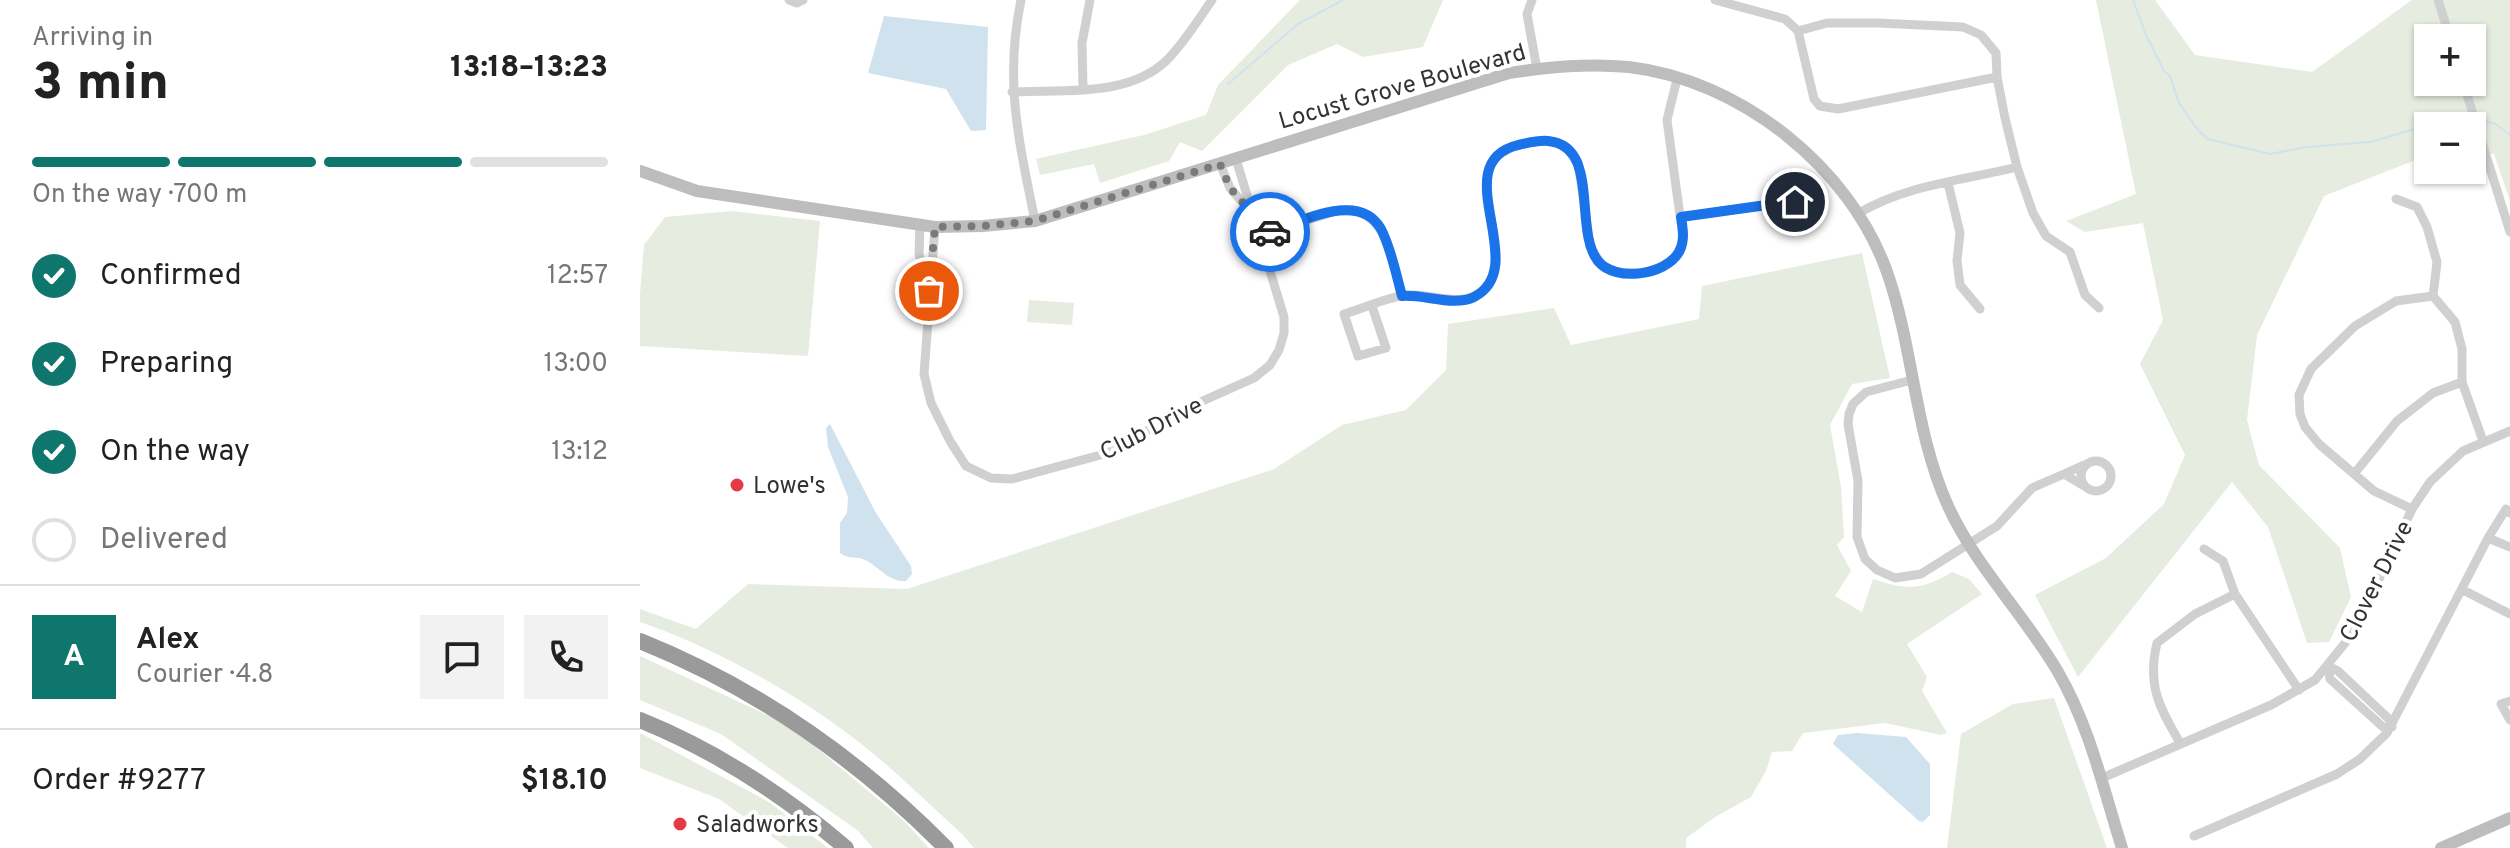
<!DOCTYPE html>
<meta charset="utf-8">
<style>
:root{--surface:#fff;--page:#f2f2f2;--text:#222;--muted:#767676;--line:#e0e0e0;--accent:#0f766e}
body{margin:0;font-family:Overpass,sans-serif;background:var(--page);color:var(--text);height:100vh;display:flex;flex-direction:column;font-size:30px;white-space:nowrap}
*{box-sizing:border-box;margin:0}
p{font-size:26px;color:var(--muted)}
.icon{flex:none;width:44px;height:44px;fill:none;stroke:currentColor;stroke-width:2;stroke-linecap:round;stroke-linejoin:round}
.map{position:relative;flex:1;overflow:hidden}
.sheet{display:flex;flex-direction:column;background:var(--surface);width:640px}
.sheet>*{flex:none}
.fabs{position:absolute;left:1774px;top:24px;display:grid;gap:16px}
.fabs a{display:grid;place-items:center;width:72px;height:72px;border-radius:0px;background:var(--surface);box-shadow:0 2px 6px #0004;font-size:40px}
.pin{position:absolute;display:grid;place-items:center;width:68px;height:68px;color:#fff;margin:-34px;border:4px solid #fff;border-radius:50%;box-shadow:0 2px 8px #0007}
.courier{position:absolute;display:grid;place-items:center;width:80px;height:80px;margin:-40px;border:6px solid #1a73e8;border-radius:50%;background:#fff;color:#222;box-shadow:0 2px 10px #0007}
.head em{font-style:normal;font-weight:800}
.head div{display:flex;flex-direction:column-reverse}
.head{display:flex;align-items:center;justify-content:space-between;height:136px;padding:0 32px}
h1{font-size:52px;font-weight:800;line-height:60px}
.bar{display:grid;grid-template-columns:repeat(4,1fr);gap:12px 8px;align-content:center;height:96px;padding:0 32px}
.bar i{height:10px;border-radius:6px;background:var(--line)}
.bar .active{background:var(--accent)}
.bar p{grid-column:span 4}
.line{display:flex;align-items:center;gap:20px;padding:0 32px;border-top:2px solid var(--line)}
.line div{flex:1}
.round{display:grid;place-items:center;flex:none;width:84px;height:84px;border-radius:0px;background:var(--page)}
ol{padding:0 32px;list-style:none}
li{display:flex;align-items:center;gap:24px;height:88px}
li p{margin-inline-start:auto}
li .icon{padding:8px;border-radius:50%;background:var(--accent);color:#fff;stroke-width:4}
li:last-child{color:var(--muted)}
li i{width:44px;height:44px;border:4px solid var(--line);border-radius:50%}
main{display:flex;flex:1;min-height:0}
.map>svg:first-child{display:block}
</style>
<main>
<section class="sheet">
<div class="head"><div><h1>3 min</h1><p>Arriving in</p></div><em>13:18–13:23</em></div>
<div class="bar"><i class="active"></i><i class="active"></i><i class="active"></i><i></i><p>On the way · 700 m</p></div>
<ol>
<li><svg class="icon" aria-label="check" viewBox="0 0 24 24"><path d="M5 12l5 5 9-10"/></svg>Confirmed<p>12:57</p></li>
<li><svg class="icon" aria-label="check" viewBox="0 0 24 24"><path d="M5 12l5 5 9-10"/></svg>Preparing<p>13:00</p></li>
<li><svg class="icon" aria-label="check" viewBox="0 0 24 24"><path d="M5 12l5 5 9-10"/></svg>On the way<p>13:12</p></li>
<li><i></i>Delivered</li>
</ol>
<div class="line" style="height:144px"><b class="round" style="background:var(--accent);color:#fff">A</b><div><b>Alex</b><p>Courier · 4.8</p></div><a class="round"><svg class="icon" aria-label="chat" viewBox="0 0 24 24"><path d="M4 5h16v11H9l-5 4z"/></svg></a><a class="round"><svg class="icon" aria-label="phone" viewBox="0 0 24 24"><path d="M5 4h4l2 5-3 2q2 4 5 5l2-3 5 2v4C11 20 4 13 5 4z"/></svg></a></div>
<div class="line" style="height:104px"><div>Order #9277</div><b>$18.10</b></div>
</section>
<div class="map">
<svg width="1870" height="848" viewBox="0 0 1870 848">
<rect width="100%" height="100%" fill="#fff"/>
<path fill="#e6ecdf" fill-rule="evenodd" d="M 660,0 L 803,0 L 783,47 L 723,57 L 697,44 L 648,65 L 562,151 L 540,142 L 529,161 L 460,183 L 454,164 L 400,175 L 396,159 L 504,135 L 566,115 L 578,85 Z
M 1456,0 L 1515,0 L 1555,55 L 1672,72 L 1772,0 L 1870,0 L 1870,201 L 1854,154 L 1832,153 L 1832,126 L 1788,126 L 1788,155 L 1684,196 L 1617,335 L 1607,420 L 1619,465 L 1700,548 L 1711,597 L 1689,642 L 1667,643 L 1628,527 L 1592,482 L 1438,677 L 1395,595 L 1466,558 L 1524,504 L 1545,455 L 1500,364 L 1523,320 L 1503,223 L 1445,232 L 1426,221 L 1496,194 ZM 1788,38 L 1832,38 L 1832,82 L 1788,82 Z
M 92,211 L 180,221 L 168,356 L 0,346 L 0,294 L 4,245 L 25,217 Z
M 1222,253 L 1250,378 L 1212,384 L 1190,425 L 1201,487 L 1204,537 L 1197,545 L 1211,571 L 1195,596 L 1222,612 L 1233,579 C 1266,590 1281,591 1312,572 L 1329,579 L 1342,594 L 1267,644 L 1287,677 L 1282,691 L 1307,733 L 1301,735 L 1245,723 L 1163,733 L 1152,751 L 1132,752 L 1126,771 L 1111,797 L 1075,817 L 1046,838 L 1046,848 L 334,848 L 322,834 C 293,808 265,780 235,755 C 169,700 81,650 0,622 L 0,609 L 56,629 L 108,584 L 267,589 L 634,469 L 702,425 L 766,410 L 806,370 L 808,324 L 914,308 L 931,345 L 1059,319 L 1062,286 Z
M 389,300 L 434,303 L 432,325 L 387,322 Z
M 0,656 L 149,725 L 263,820 L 289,848 L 233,848 L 217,830 L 81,734 L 0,700 Z
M 1414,698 L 1467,848 L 1307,848 L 1321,734 L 1373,704 Z
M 0,733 L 129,802 L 188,848 L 148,848 L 79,799 L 0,768 Z"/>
<path fill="#cfe2ee" d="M 244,16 L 348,27 L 346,130 L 331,131 L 306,89 L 228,73 Z
M 190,424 L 236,513 L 271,566 L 272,574 L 266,581 C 248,582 240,567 225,560 C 215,555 208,560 200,553 L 200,523 L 207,513 L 208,497 L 188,447 L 186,428 Z
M 1217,733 L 1266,737 L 1290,764 L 1290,815 L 1283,822 L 1279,821 L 1193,744 L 1198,735 Z"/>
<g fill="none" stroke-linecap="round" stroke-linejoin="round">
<path stroke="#cfe2ee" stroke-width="2" d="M 1493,0 L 1506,35 L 1524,71 L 1530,76 L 1539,103 L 1558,130 L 1568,139 L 1630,154 L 1667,147 L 1730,142 L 1796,123 L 1832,120
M 588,84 L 658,24 L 703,0
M 1839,121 L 1854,123 L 1870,135"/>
<path stroke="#d0d0d0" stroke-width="9" d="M 149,0 L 157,3 L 163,0
M 381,0 C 364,82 379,141 395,221
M 892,0 L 887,14 L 897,69
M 1075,0 L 1145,19 L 1158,31 L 1174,99 L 1180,106 L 1198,109 L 1357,77
M 1798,0 L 1810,38
M 1158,31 L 1187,23 L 1238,23 L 1323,27 L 1341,35 L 1356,53 L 1357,77 L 1365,118 L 1377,167 L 1393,213 L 1406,236 L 1430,252 L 1445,295 L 1459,308
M 1823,82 L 1870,232
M 443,88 L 442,43 L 450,0
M 372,92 C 422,89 488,98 527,60 C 544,43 558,20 572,0
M 580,164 L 590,188 L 611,212
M1142 191a11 11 0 1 1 22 0a11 11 0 1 1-22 0Z
M 1308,183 L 1320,233 L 1317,261 L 1320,285 L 1340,309
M 1756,199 L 1777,207 L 1787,227 L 1797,262 L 1793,296
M 1219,213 C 1266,185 1325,180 1377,167
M 1041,217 L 1141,203 L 1145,199
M 280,225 L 279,254 L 287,284
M 295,227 L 284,374 L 291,403 L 310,441 L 326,466 L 351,478 L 372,479 L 468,453 L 547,408 L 614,378 L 630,365 L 639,350 L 644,333 L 644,317 L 596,159
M 619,235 L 700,210 C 747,205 752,262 762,296
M 732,306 L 746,348 L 718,356 L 704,314 C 726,308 752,294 775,295 C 799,296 825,308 845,289 C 883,252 807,162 880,145 C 889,143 900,139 910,141 C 923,143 932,151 938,162 L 950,246 L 963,267 C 991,280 1037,274 1043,238 L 1027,120 L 1037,79
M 1272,380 L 1226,392 L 1213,404 L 1209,414 L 1208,424 L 1218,481 L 1217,537 L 1225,559 L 1237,570 L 1255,578 L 1281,574 L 1357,526 L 1392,488 L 1424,474
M1441 476a15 15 0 1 1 30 0a15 15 0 1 1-30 0Z
M 1714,474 L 1757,421 L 1793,393 L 1822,382
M 1444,486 L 1424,474 L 1444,465
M 1772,509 L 1734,491 L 1679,444 L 1665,427 L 1660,414 L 1659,395 L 1671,369 L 1715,326 L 1756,301 L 1793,296 L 1815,322 L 1822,349 L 1822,382 L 1843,441
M 1848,538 L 1870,547
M 1564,549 L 1583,561 L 1595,594 L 1659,690
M 1823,590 L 1870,614
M 1688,666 L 1690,679 L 1743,727 L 1752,727
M 1688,666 L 1698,671 L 1750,720 L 1752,727
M 1870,701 L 1861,704 L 1870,720
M 1540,743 C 1519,707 1507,685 1517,643 L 1555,614 L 1595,594
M 1462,778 L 1631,705 L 1675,680 L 1714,632 L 1772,509 L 1790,482 L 1823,451 L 1870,431
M 1554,836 L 1697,774 L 1720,759 L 1747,733 L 1848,538 L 1866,509 L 1870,513"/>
<path stroke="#bdbdbd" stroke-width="12" d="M 0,171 L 57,191 L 295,227 L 343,226 L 395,221 L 869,73 C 909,67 948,63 989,67 C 1100,80 1210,167 1247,272 C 1274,349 1274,431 1308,506 C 1336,567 1384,614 1418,672 C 1450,727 1463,788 1482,848
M 1801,848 L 1870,818"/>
<path stroke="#9a9a9a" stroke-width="16" d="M 0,641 C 117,688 218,759 306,848
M 0,720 C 74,750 145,796 206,848"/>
</g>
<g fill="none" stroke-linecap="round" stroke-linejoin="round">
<path stroke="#7a7a7a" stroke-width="8" stroke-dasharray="0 14.4" d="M 289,291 L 295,227 L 343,226 L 395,221 L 580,164 L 590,188 L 611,212 L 619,235 L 630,232"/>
<path stroke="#1a73e8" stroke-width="10" d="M 630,232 C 661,222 719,190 741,229 C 751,248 756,274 762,296 C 784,294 814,307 834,297 C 893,267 804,163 878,145 C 888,143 898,140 908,141 C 961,146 933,230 958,261 C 975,282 1025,276 1039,252 C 1045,241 1043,229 1041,217 L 1141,203 L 1145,199 L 1155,202"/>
</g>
<g fill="#e63946" stroke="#fff" stroke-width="3">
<circle cx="97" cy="485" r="8"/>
<circle cx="40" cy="824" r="8"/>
</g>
<g text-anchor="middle" stroke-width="8" stroke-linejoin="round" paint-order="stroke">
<g font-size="24" fill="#333" stroke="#fff">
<text transform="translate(762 86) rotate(-16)" y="8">Locust Grove Boulevard</text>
<text transform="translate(511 428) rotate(-27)" y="8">Club Drive</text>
<text transform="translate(1736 581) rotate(-63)" y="8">Clover Drive</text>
</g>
<g font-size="24" fill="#333" stroke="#fff" text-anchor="start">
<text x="113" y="493">Lowe's</text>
<text x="56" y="832">Saladworks</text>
</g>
</g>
</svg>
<div class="fabs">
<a>+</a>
<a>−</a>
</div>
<div class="pin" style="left:289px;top:291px;background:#ea580c"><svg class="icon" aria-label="bag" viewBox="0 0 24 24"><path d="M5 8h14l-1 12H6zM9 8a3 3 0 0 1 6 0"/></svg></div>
<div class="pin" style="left:1155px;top:202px;background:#1f2937"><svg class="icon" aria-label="home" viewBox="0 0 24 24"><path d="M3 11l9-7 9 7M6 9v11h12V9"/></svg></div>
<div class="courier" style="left:630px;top:232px"><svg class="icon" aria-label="car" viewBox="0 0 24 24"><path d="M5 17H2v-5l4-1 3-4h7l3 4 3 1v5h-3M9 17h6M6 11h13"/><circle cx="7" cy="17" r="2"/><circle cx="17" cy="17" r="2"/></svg></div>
</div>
</main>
